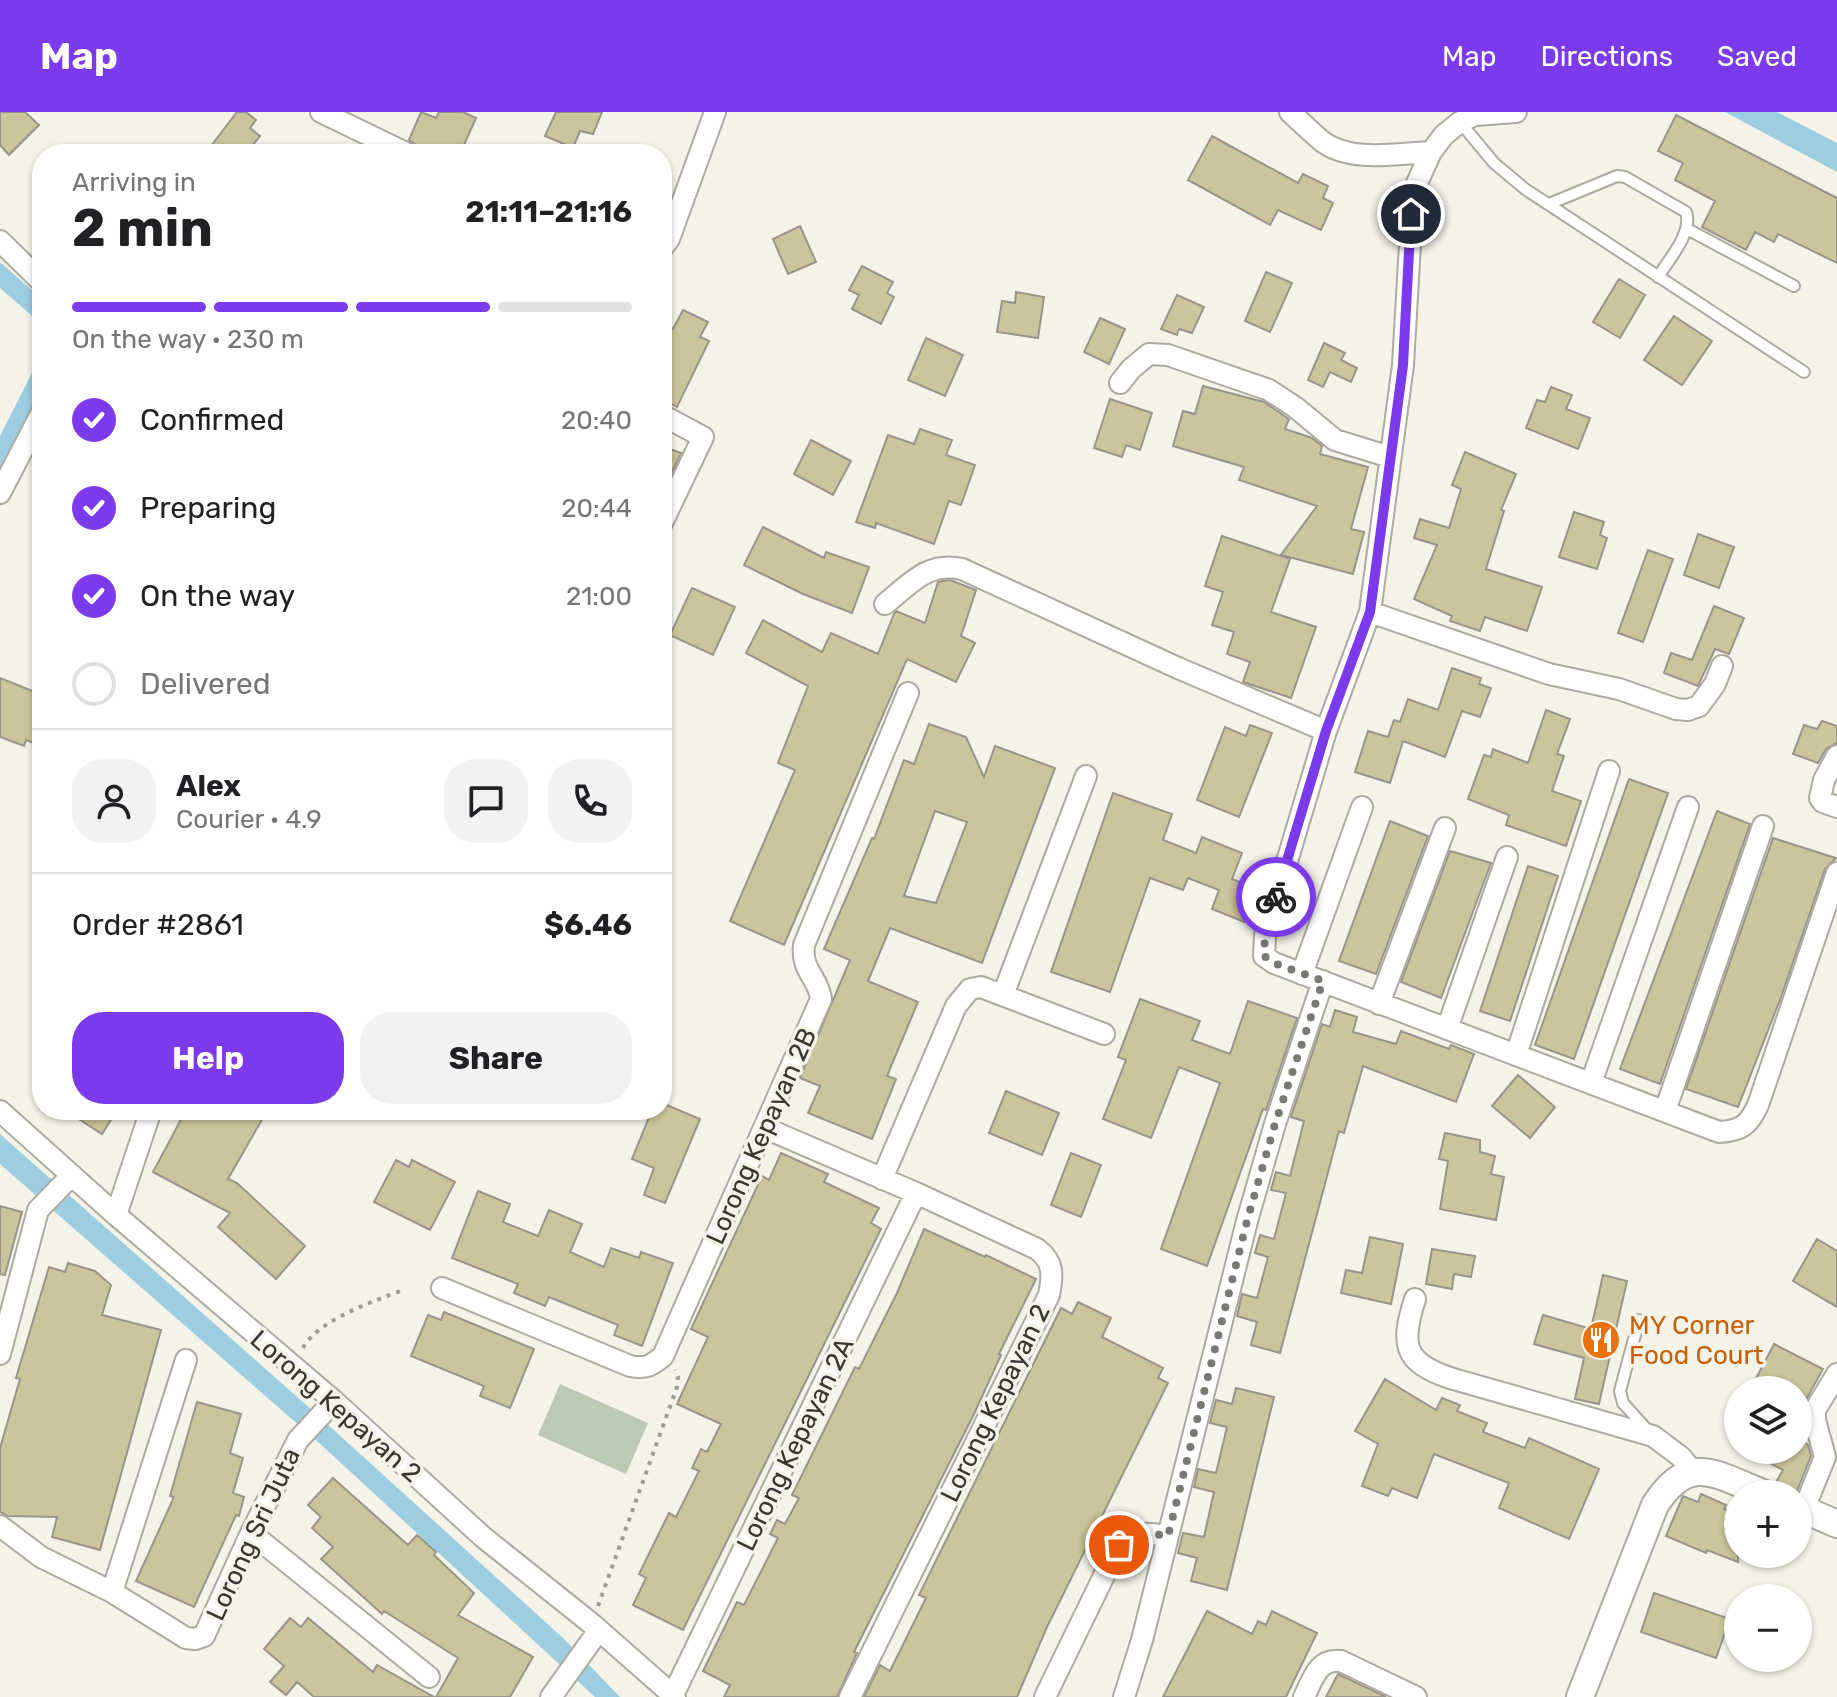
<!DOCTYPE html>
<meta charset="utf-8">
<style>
:root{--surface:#fff;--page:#f2f2f2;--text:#202124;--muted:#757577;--line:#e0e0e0;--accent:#7c3aed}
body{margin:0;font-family:Rubik,sans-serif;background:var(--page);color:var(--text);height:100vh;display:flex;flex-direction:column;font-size:30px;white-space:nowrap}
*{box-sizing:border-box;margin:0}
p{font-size:26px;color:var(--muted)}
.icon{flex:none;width:44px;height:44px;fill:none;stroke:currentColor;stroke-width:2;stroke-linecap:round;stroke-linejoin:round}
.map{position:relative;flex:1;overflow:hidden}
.drawer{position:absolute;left:32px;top:32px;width:640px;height:976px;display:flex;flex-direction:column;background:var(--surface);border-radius:32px;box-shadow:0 2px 6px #0004}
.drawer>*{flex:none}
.tools{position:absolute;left:1724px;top:1264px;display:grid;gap:16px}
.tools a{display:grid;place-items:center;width:88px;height:88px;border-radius:50%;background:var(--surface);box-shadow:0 2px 6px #0004;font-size:40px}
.pin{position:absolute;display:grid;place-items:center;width:68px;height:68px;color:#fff;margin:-34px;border:4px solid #fff;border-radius:50%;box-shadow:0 2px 8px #0007}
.courier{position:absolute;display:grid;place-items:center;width:80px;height:80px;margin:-40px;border:6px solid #7c3aed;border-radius:50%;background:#fff;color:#222;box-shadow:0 2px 10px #0007}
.overview em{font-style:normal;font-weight:700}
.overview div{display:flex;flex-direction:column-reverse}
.overview{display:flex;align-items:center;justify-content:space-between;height:136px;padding:0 40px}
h1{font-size:52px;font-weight:700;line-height:60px}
.bar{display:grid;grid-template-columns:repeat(4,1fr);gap:12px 8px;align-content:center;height:96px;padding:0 40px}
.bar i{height:10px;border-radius:6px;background:var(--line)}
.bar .selected{background:var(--accent)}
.bar p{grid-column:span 4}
.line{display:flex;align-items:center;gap:20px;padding:0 40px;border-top:2px solid var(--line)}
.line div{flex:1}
.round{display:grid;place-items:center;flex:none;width:84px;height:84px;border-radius:32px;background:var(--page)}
ol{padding:0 40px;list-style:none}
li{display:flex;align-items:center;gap:24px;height:88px}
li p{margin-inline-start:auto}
li .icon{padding:8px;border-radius:50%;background:var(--accent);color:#fff;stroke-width:4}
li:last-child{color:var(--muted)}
li i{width:44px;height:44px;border:4px solid var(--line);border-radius:50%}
.button{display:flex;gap:16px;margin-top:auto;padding:16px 40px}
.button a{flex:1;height:92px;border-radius:32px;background:var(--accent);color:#fff;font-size:32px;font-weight:700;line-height:92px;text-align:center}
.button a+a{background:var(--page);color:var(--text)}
header{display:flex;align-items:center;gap:48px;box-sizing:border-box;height:112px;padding:0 40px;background:var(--accent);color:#fff}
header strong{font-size:38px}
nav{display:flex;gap:44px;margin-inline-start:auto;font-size:28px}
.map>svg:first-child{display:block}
</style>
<header>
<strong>Map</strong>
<nav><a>Map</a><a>Directions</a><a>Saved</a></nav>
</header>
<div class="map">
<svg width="1837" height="1585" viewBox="0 0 1837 1585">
<rect width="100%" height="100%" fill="#f5f3e8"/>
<path fill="#bbcab3" d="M 560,1272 L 648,1311 L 626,1362 L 538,1323 Z"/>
<path fill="#9dcde0" d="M 1725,0 L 1777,0 L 1837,31 L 1837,60 Z
M 0,150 L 42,187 L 42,216 L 38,209 L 0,176 Z
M 42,241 L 42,280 L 0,364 L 0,324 Z
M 0,1022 L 304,1291 L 563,1526 L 620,1585 L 595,1585 L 317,1329 L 0,1052 Z"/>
<path fill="#ccc49a" stroke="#98968c" stroke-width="2" fill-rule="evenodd" d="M 0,0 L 25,0 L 39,13 L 9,43 L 0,33 Z
M 237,0 L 246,0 L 256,8 L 250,16 L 260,24 L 246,42 L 205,42 Z
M 421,0 L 436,6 L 439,0 L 463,0 L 476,6 L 460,42 L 429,42 L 409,28 Z
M 556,0 L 602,0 L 593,22 L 580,19 L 573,36 L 545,24 Z
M 1676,3 L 1837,86 L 1837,151 L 1778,122 L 1774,130 L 1755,120 L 1746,138 L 1702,115 L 1715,89 L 1675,68 L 1683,51 L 1658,39 Z
M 1212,24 L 1298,71 L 1303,62 L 1328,74 L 1323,86 L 1333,91 L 1321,118 L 1278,98 L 1270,113 L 1188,68 Z
M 800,114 L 816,150 L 788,162 L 773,127 Z
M 862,154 L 893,170 L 887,181 L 894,185 L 881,212 L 852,197 L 859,183 L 849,178 Z
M 1266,160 L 1292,171 L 1270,220 L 1245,209 Z
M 1619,167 L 1645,183 L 1620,226 L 1593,210 Z
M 1016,180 L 1044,185 L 1038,226 L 997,220 L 1002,189 L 1015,191 Z
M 1177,183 L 1204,195 L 1192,221 L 1179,217 L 1177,223 L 1161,217 Z
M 683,198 L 708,210 L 700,225 L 709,229 L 677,295 L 662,287 L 662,212 L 673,217 Z
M 1674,204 L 1712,229 L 1682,273 L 1644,248 Z
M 1100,206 L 1125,217 L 1109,252 L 1084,240 Z
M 926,226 L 963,243 L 945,284 L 908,268 Z
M 1324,231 L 1345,241 L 1341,248 L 1357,256 L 1351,270 L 1330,260 L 1323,275 L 1308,268 Z
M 1203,274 L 1264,290 L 1289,307 L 1285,317 L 1312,326 L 1322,334 L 1320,342 L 1368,355 L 1351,417 L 1364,420 L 1353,462 L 1281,443 L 1317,394 L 1239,368 L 1244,355 L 1173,334 L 1183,299 L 1195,302 Z
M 1551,275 L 1572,283 L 1566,297 L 1590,306 L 1578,337 L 1526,316 L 1537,288 L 1545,290 Z
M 1110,287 L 1152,301 L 1140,338 L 1126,333 L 1122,345 L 1094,336 Z
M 920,317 L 952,328 L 946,343 L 975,353 L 961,393 L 949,389 L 934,432 L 876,411 L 875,416 L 856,410 L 888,323 L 914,332 Z
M 811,328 L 851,349 L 833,383 L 794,362 Z
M 662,334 L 681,341 L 662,381 Z
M 1465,340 L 1516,362 L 1501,398 L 1504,399 L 1486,457 L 1542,475 L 1527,519 L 1485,505 L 1480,519 L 1450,509 L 1452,504 L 1414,487 L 1437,433 L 1414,426 L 1420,407 L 1449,416 L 1461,377 L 1452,373 Z
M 1574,400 L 1604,410 L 1600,423 L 1607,426 L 1597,457 L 1559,445 Z
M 763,415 L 824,446 L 826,440 L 869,455 L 852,501 L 803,482 L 744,453 Z
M 1698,422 L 1734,435 L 1719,476 L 1684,463 Z
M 1222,424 L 1290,447 L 1271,500 L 1316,515 L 1291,586 L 1243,570 L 1250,550 L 1227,542 L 1234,520 L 1212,513 L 1223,480 L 1205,474 Z
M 1648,438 L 1673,447 L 1643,530 L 1618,521 Z
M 950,468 L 976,478 L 961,524 L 975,531 L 956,570 L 907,547 L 784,833 L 730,809 L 795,658 L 778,651 L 808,574 L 746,541 L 763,508 L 822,540 L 831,521 L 878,542 L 894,502 L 896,499 L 925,511 L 938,470 Z
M 692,476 L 735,495 L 713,543 L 670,523 Z
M 1714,494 L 1744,506 L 1729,542 L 1715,537 L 1698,574 L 1664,561 L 1671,541 L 1692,548 Z
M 1452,556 L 1481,566 L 1479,572 L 1491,576 L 1480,605 L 1462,599 L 1445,645 L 1403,629 L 1390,671 L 1355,660 L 1368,619 L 1388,625 L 1394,608 L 1400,610 L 1408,587 L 1438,598 Z
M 0,566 L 42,583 L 42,634 L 26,628 L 24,634 L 0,625 Z
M 1546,598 L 1570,607 L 1557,642 L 1564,644 L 1552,679 L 1581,689 L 1566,734 L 1506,713 L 1509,703 L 1468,687 L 1484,643 L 1491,645 L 1493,637 L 1528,651 Z
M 1822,609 L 1837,614 L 1837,631 L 1826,637 L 1818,651 L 1793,642 L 1804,613 L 1817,617 Z
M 929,612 L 966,625 L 984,665 L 995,634 L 1055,656 L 982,851 L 890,816 L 868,869 L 918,890 L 887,964 L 896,967 L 872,1027 L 808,1001 L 820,974 L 800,966 L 850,848 L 824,837 L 872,726 L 874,727 L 904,648 L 914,652 ZM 935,699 L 967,710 L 936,791 L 904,784 Z
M 1250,613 L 1272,621 L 1239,705 L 1197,688 L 1225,615 L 1246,624 Z
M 1629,667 L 1668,681 L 1574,947 L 1535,933 Z
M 1113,681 L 1172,702 L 1163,728 L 1196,741 L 1202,725 L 1242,741 L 1232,767 L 1257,777 L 1244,810 L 1212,797 L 1219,778 L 1188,766 L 1183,778 L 1150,766 L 1110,880 L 1051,860 Z
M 1717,699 L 1750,712 L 1660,972 L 1620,957 Z
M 1390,709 L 1428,724 L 1376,862 L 1339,849 Z
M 1773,726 L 1836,746 L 1825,757 L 1780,888 L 1738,995 L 1686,977 Z
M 1450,739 L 1491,751 L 1441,886 L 1401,870 Z
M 1528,754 L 1558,764 L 1510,909 L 1480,899 Z
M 1140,887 L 1200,909 L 1192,928 L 1230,942 L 1248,889 L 1297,906 L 1266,998 L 1263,997 L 1207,1154 L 1161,1137 L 1220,971 L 1179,955 L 1151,1026 L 1103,1007 L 1126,948 L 1118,945 Z
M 1335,898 L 1357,905 L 1353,920 L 1396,932 L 1401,919 L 1449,937 L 1451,933 L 1474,942 L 1456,990 L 1363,954 L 1344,1021 L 1339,1019 L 1280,1241 L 1251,1233 L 1257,1210 L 1237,1204 L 1242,1182 L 1257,1186 L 1268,1145 L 1255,1141 L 1260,1123 L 1274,1127 L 1286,1081 L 1271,1078 L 1276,1060 L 1290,1064 L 1304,1009 L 1291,1005 L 1322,912 L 1330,915 Z
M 1518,963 L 1555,995 L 1530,1026 L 1492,994 Z
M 1006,979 L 1059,1001 L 1042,1043 L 989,1021 Z
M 662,991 L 700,1007 L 665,1091 L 644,1083 L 654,1056 L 632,1047 L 652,998 L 662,998 Z
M 65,998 L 117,998 L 102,1022 Z
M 186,998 L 253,998 L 264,1004 L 228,1067 L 237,1071 L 305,1134 L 276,1167 L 218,1115 L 230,1101 L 153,1060 Z
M 1445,1021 L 1480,1028 L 1480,1040 L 1495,1044 L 1491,1062 L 1504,1065 L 1496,1108 L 1440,1097 L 1448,1049 L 1439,1047 Z
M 781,1041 L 828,1062 L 824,1070 L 879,1096 L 871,1111 L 881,1117 L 683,1518 L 633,1493 L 646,1466 L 639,1462 L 669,1401 L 676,1405 L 699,1359 L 692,1356 L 701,1337 L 707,1340 L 721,1312 L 677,1292 L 708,1225 L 691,1217 L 762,1064 L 769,1068 Z
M 1071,1041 L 1101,1053 L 1081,1105 L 1051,1093 Z
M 396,1048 L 409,1055 L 412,1048 L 455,1070 L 430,1118 L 374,1090 Z
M 478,1079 L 510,1092 L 503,1110 L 538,1124 L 549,1098 L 582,1112 L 570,1140 L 604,1155 L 611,1136 L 639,1146 L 641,1140 L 673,1151 L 642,1234 L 614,1223 L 618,1213 L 549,1185 L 545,1194 L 514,1181 L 518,1172 L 452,1146 Z
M 0,1094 L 22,1100 L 5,1163 L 0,1162 Z
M 924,1117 L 985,1145 L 986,1143 L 1036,1167 L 999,1242 L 1001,1243 L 974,1302 L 854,1540 L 857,1541 L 837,1585 L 724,1585 L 730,1573 L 703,1559 L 737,1490 L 744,1493 L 778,1426 L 770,1422 L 777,1408 L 785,1412 L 799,1386 L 792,1383 L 855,1255 L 859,1257 L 897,1181 Z
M 1370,1125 L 1403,1132 L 1391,1192 L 1341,1181 L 1346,1158 L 1362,1161 Z
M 1817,1127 L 1837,1139 L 1837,1195 L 1793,1169 Z
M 1432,1137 L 1475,1144 L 1471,1165 L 1454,1162 L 1452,1177 L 1426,1172 Z
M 68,1151 L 95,1159 L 111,1173 L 102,1203 L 161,1218 L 100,1438 L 52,1425 L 57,1405 L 8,1404 L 0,1400 L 0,1336 L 20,1267 L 16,1266 L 49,1155 L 65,1160 Z
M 1603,1163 L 1627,1169 L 1599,1292 L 1575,1287 L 1584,1246 L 1534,1232 L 1543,1203 L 1591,1217 Z
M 1078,1190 L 1111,1206 L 1102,1225 L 1163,1256 L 1158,1266 L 1168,1271 L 1047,1515 L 1017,1585 L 864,1585 L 880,1553 L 890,1559 L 926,1486 L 919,1483 L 1061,1196 L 1072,1202 Z
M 444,1200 L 534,1237 L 510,1296 L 480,1284 L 484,1274 L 411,1244 L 428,1203 L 441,1208 Z
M 1774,1232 L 1823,1257 L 1807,1286 L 1798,1281 L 1798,1278 L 1750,1278 Z
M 1385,1267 L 1436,1298 L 1442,1286 L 1460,1293 L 1457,1299 L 1487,1311 L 1483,1320 L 1525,1336 L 1529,1326 L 1599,1357 L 1569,1427 L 1499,1396 L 1509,1371 L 1434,1342 L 1417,1386 L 1392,1376 L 1388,1384 L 1362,1374 L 1378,1332 L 1355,1319 Z
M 1236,1276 L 1274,1285 L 1227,1478 L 1191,1469 L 1197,1446 L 1178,1441 L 1183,1421 L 1204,1425 L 1214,1380 L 1194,1375 L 1198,1357 L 1216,1361 L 1227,1315 L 1210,1311 L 1216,1288 L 1232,1292 Z
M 197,1290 L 241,1302 L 230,1341 L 243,1346 L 233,1381 L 244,1385 L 239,1404 L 236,1403 L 194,1495 L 136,1469 L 174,1385 L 170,1384 Z
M 1798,1327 L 1808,1333 L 1811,1344 L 1797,1379 L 1794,1380 L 1776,1370 L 1783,1358 L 1745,1338 L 1798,1338 Z
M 333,1366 L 408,1433 L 417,1423 L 436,1440 L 434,1443 L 474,1481 L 458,1503 L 533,1545 L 510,1585 L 436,1585 L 458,1546 L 384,1499 L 382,1502 L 321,1447 L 333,1435 L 312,1416 L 321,1405 L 308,1393 Z
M 1701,1382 L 1726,1393 L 1724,1397 L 1738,1402 L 1738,1450 L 1707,1438 L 1706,1441 L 1666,1424 L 1683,1384 L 1698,1390 Z
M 1654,1481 L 1730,1507 L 1716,1546 L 1641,1520 Z
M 1207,1499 L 1252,1522 L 1258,1509 L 1266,1513 L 1272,1499 L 1317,1521 L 1286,1585 L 1163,1585 Z
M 290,1506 L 301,1515 L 308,1506 L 373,1560 L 377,1553 L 434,1585 L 314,1585 L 297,1570 L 286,1583 L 270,1570 L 284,1554 L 264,1537 Z
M 1338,1562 L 1386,1585 L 1326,1585 Z"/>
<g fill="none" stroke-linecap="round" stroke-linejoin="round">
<g stroke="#acaaa1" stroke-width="14">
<path id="service" d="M 1460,10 L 1494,51 L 1525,77 L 1804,260
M 1549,92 L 1617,64 L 1625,65 L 1686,100 C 1693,121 1669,147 1658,165
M 1687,117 L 1794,174
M 1639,1208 L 1620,1279 L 1623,1291 L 1649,1320"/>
</g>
<g stroke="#acaaa1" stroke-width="24">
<path id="minor" d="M 321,0 L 408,42
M 1290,0 C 1301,10 1312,21 1323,30 C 1352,51 1398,41 1431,40
M 1516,0 L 1475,3 L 1460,10 L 1444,23 L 1431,40 L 1413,80 L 1403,253 L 1370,500 L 1326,619 L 1265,823 L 1264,844 L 1274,851 L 1719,1020 C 1741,1019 1749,1013 1758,993 L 1837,761
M 0,129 L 42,170
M 662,136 L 669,127 L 715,0
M 1120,271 L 1131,257 L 1149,242 L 1168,243 L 1269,278 L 1295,295 L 1335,328 L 1390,345
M 662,303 L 703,325 L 662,411
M 0,381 L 42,300
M 885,492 C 910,472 928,449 962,457 L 1178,556 L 1326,619
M 1370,500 L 1549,562 L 1619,577 L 1676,597 L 1688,598 L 1699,594 L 1715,572 L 1722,554
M 1837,644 L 1824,668 L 1820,686 L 1823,690 L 1837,695
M 1302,862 L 1362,695
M 1003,883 L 1086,664
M 1379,892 L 1445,716
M 1447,917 L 1507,745
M 1516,943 L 1609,659
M 1591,971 L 1688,695
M 0,999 L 116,1103 L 334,1289 L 483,1425 L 592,1512 L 675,1585
M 1665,999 L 1763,714
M 765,1016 L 916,1081 L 1037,1137 C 1054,1150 1053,1162 1049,1183 L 850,1585
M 882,1067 L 956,894 L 970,877 L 981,875 L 1104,922
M 116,1103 L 151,998
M 442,1176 L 630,1254 C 646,1257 651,1254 663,1244 L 821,887 C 818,864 801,860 804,833 L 908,581
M 1415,1187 C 1401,1231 1402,1250 1450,1266 L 1653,1324 L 1681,1345 L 1693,1360
M 0,1242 L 38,1098 L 72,1063
M 1804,1397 L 1825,1345 L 1815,1308 L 1815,1298 L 1837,1262
M 0,1414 L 41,1445 L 112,1480 L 186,1526 L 195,1527 L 204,1524 L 251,1421 L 298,1328 L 334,1289
M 251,1421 L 429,1565
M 112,1480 L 186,1248
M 673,1583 L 916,1081
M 551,1585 L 599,1518
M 1045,1585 L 1119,1433 C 1135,1418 1147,1421 1168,1424
M 1124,1585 L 1142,1528 L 1247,1109 L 1275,1012 L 1323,869
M 1304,1585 C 1313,1567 1318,1546 1341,1549 L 1416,1585"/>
</g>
<g stroke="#acaaa1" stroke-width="30">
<path id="tertiary" d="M 1798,1395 L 1837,1412
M 1580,1585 L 1655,1393 C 1690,1339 1716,1363 1765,1382"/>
</g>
<path stroke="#9e9c95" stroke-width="4" stroke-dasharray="4 6" stroke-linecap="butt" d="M 303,1236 C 318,1208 374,1189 403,1178
M 598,1494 L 677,1275 L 678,1265 L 675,1258"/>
<use href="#service" stroke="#fff" stroke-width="10"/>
<use href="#minor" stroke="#fff" stroke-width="20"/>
<use href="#tertiary" stroke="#fff" stroke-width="26"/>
</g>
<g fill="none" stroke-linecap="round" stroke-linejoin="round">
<path stroke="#797872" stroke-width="8" stroke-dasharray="0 14.4" d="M 1119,1433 C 1136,1418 1147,1421 1168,1424 L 1247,1109 L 1275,1012 L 1323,869 L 1274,851 L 1264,844 L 1265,823 L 1276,785"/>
<path stroke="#7c3aed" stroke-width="10" d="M 1276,785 L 1326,619 L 1370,500 L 1403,253 L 1411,102"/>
</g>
<defs>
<g id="restaurant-disc" transform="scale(2)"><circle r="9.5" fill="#e8710a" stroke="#f5f3e8"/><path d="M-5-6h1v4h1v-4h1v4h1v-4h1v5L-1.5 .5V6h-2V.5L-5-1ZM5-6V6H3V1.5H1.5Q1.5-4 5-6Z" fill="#fff"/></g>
</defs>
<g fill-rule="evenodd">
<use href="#restaurant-disc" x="1601" y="1228"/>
</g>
<g text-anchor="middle" stroke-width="7" stroke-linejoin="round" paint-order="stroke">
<g font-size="26" fill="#363632" stroke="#f5f3e8">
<text transform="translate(761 1024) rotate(-66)" y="9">Lorong Kepayan 2B</text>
<text transform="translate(995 1291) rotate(-64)" y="9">Lorong Kepayan 2</text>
<text transform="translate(336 1294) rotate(41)" y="9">Lorong Kepayan 2</text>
<text transform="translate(795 1332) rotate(-64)" y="9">Lorong Kepayan 2A</text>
<text transform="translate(253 1422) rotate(-65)" y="9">Lorong Sri Juta</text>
</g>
<g font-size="26" fill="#c56008" stroke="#f5f3e8" text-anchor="start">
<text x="1629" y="1222">MY Corner<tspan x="1629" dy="30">Food Court</tspan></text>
</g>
</g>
</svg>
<div class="tools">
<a><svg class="icon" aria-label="layers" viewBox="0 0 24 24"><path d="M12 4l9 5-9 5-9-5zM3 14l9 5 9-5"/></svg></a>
<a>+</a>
<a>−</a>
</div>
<div class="pin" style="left:1119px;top:1433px;background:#ea580c"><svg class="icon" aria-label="bag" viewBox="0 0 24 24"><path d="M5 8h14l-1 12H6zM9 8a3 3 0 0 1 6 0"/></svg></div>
<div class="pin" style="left:1411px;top:102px;background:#1f2937"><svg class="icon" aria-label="home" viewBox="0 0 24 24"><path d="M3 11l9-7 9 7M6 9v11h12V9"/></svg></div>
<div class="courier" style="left:1276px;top:785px"><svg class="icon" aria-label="bike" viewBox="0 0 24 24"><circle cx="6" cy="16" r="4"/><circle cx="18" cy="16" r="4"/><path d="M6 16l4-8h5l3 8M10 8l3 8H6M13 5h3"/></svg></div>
<section class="drawer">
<div class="overview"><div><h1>2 min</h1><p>Arriving in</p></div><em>21:11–21:16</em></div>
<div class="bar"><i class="selected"></i><i class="selected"></i><i class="selected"></i><i></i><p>On the way · 230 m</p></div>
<ol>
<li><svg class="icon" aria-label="check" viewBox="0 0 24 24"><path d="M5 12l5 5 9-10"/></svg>Confirmed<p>20:40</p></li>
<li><svg class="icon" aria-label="check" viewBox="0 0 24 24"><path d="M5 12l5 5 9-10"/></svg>Preparing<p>20:44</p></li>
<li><svg class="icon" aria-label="check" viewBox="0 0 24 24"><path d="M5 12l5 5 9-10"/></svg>On the way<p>21:00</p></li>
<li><i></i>Delivered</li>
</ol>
<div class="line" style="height:144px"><a class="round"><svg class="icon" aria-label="person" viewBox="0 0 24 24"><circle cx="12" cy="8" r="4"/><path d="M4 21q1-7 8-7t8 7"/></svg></a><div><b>Alex</b><p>Courier · 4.9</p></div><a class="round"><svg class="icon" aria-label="chat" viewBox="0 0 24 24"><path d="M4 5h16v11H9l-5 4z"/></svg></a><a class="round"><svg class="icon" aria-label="phone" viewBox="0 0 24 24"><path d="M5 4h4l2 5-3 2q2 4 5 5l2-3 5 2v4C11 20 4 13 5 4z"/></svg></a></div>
<div class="line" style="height:104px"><div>Order #2861</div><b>$6.46</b></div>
<div class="button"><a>Help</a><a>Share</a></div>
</section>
</div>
